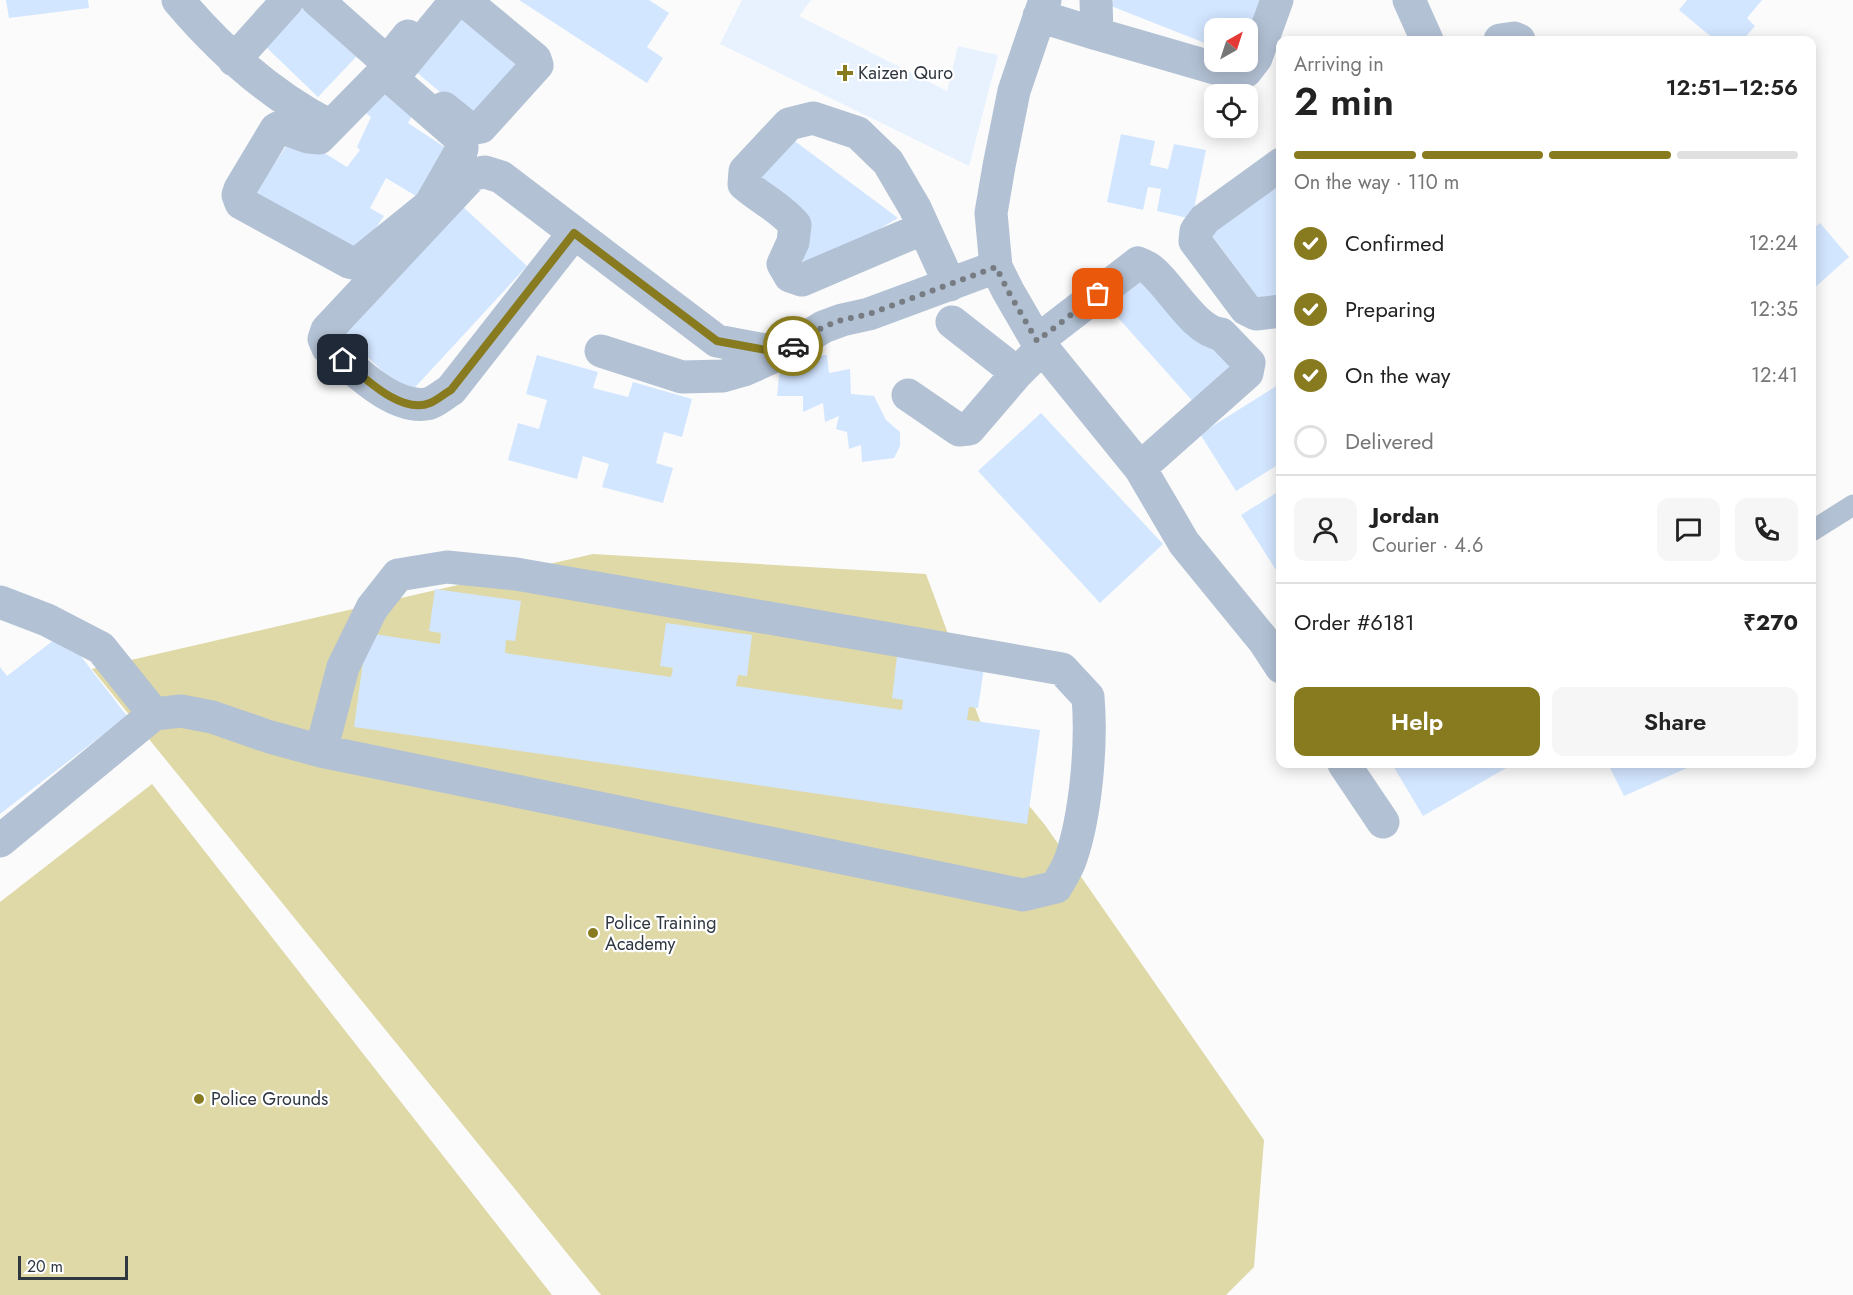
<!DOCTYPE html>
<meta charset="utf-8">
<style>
:root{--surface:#fff;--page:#f6f6f6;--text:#222;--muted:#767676;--line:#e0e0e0;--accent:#887a1f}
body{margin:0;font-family:Jost,sans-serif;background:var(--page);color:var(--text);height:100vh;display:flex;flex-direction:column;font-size:22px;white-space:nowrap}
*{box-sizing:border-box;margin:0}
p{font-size:20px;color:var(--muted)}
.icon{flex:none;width:33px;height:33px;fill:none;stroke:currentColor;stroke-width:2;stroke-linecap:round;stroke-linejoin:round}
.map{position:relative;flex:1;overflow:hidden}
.panel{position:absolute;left:1276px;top:36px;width:540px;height:732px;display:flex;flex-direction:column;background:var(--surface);border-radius:12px;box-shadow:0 3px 15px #0003}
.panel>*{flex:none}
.needle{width:39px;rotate:39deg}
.controls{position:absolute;left:1204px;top:18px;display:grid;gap:12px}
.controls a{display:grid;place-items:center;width:54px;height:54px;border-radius:12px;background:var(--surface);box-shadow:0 3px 15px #0003;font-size:30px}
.scale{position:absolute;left:18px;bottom:15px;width:110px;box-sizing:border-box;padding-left:6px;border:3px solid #2f3740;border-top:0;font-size:16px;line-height:21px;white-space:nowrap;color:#2f3740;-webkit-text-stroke:4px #fff;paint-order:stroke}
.pin{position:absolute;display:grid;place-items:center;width:51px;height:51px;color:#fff;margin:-26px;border-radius:12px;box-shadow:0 3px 9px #0006}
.courier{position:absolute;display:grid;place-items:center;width:60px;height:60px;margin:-30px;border:4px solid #887a1f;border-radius:50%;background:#fff;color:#222;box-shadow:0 2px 8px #0007}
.headline em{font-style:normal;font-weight:600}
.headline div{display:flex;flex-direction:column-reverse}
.headline{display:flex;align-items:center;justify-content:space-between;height:102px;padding:0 18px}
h1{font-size:39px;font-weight:600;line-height:45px}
.bar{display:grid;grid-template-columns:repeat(4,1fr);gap:9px 6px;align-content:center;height:72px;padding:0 18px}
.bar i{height:8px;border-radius:4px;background:var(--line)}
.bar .on{background:var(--accent)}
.bar p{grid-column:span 4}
.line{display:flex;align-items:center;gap:15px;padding:0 18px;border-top:2px solid var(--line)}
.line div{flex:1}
.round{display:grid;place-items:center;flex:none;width:63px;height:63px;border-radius:12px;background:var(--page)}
ol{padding:0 18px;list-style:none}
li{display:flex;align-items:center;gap:18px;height:66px}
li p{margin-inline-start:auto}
li .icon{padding:6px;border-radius:50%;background:var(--accent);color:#fff;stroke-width:4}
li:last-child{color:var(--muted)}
li i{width:33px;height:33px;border:3px solid var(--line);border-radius:50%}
.primary-button{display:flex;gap:12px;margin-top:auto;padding:12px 18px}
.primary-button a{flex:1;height:69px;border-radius:12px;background:var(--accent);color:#fff;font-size:24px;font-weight:600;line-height:69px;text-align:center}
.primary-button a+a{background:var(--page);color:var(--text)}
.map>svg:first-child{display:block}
</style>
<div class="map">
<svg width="1853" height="1295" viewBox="0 0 1853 1295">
<rect width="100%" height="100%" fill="#fbfbfb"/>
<path fill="#e8f2fe" d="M 742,0 L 811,0 L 799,16 L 947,91 L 958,46 L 998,55 L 969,166 L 720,44 Z"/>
<path fill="#dfd8a7" d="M 593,554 L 926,574 L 997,767 L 1045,825 L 1264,1140 L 1254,1267 L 1226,1295 L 601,1295 L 92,669 Z
M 152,784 L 552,1295 L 0,1295 L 0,902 Z"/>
<path fill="#d3e6ff" d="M 6,0 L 88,0 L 89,8 L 9,18 Z
M 519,0 L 649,0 L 669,13 L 647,47 L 663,58 L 647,83 Z
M 1113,0 L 1263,0 L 1248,38 L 1248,28 L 1215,28 L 1215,47 L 1111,6 Z
M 1687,0 L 1762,0 L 1747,18 L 1755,26 L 1743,40 L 1715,40 L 1679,10 Z
M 305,6 L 357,56 L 318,97 L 266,47 Z
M 458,7 L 526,64 L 477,123 L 409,66 Z
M 378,83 L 414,112 L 408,123 L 449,150 L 426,202 L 386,178 L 370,208 L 384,216 L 355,258 L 248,196 L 269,172 L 294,134 L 347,167 L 360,150 L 357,147 L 371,117 L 359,108 Z
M 1121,134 L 1155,141 L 1150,165 L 1168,169 L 1174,144 L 1206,150 L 1192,219 L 1157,211 L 1161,189 L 1148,187 L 1143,210 L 1107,202 Z
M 788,136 L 898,218 L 809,271 L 759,178 Z
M 1281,174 L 1281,295 L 1265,307 L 1207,229 Z
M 461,205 L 527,266 L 408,395 L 342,333 Z
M 1820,223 L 1849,257 L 1812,290 L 1812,230 Z
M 1141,270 L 1242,367 L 1196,405 L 1104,302 Z
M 537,355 L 598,372 L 593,388 L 628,397 L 633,382 L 692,399 L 682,437 L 664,432 L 656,463 L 673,468 L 663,503 L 602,487 L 609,464 L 583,456 L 577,479 L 508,460 L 518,423 L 539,429 L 547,400 L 526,394 Z
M 827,355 L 829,373 L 850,369 L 851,394 L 874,396 L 886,420 L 900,432 L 900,446 L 894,458 L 862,462 L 861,445 L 849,449 L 847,432 L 836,429 L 839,416 L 825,422 L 823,403 L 803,412 L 803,396 L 777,396 L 780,367 L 801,357 Z
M 1281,383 L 1281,463 L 1236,491 L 1200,434 Z
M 1041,413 L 1163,544 L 1100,603 L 978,471 Z
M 1281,490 L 1281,578 L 1241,515 Z
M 435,589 L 521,601 L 515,641 L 506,640 L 505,653 L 671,677 L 673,668 L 660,666 L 666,623 L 752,635 L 747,676 L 738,675 L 736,686 L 902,710 L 903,700 L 892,698 L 897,656 L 984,668 L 978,708 L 969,707 L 967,720 L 1040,730 L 1027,824 L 354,727 L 367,633 L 440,644 L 441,633 L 429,631 Z
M 63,633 L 127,716 L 0,814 L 0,667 L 7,676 Z
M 1392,764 L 1513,764 L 1423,816 Z
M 1608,764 L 1696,764 L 1624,796 Z"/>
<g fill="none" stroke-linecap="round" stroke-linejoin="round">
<path stroke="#b2c1d4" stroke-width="21" d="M 1812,531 L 1853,505"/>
<path stroke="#b2c1d4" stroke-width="33" d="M 178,0 C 221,51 272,96 330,126
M 317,0 L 387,62 L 408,36
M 1045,0 L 1014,91 L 999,166 L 991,213 L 996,267 L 1008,291 L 1037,341 L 1140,468 L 1184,543 L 1264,641 L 1281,667
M 1096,0 L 1097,34 L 1235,74 L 1246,71 L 1256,58 L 1277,0
M 1409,0 L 1427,40
M 1039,16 L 1097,34
M 1500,40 L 1514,38 L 1519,40
M 234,60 L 288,0
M 398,71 L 454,3 L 465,1 L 535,59 L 537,65 L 481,127 L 470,129 L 444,108
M 384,76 L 390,77 L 458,136 L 462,141 L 462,149 L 430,205 L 357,264 L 349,262 L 241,203 L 238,195 L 240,189 L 276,129 L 280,127 L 308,137 L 319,138 L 377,79 Z
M 1281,164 L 1205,219 L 1196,231 L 1195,241 L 1246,309 L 1256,314 L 1281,311
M 924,228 L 802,280 L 790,276 L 783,264 L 793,242 L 795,225 C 781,208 760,198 744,184 L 745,171 L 789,124 L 813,118 L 858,133 L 888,162 L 915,208 L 950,285
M 574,233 L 451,390 C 444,394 434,403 426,404 C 391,409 354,368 328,348 L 324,339 L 327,330 L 473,174 L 485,172 L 501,177 L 717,341 L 782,353
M 952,322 L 1017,373
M 1037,341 L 1138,263 C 1142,265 1148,267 1151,270 C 1171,286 1195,332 1221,334 L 1249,363 L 1247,373 L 1140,468
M 601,351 L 682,377 L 723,376 L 744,370 L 782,353 L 823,327 L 842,320 L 869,314 L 996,267
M 908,395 L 959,430 L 969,429 L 1017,373 L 1042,348
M 0,602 L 47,620 L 101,648 L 154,714
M 1344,764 L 1383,822
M 0,841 L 154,714 L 181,711 L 212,717 L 270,737 L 321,751 L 1023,895 L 1056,887 C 1061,878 1068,868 1071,858 C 1086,814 1092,743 1088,697 L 1062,669 L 516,574 L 447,567 L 398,575 L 372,608 L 343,667 L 321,751"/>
</g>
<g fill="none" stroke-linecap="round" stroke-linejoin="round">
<path stroke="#767c81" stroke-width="6" stroke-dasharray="0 10.8" d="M 793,346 L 823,327 L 842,320 L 869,314 L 996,267 L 1008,291 L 1037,341 L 1098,294"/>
<path stroke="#887a1f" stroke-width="8" d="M 343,360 C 364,377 401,415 430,403 C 437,400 444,394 451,390 L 574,233 L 717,341 L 782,353 L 793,346"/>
</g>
<g fill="#887a1f" stroke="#fff" stroke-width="2">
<path d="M842 64h6v6h6v6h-6v6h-6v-6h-6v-6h6z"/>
<circle cx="593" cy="933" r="6"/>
<circle cx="199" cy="1099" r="6"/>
</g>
<g text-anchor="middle" stroke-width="4.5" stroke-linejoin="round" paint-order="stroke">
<g font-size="18" fill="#2f3740" stroke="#fff" text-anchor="start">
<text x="858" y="79">Kaizen Quro</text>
<text x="605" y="929">Police Training<tspan x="605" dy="21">Academy</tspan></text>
<text x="211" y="1105">Police Grounds</text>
</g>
</g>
</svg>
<div class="controls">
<a><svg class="needle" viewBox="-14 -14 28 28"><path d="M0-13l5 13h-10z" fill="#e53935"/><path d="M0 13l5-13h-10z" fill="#767676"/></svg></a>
<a><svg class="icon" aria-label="locate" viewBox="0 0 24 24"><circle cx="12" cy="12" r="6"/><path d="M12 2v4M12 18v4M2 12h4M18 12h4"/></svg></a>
</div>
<div class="scale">20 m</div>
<div class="pin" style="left:1098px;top:294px;background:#ea580c"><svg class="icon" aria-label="bag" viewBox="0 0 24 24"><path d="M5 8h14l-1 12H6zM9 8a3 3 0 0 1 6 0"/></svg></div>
<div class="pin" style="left:343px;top:360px;background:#1f2937"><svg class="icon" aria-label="home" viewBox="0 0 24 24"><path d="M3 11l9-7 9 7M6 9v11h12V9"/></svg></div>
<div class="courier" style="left:793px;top:346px"><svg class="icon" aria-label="car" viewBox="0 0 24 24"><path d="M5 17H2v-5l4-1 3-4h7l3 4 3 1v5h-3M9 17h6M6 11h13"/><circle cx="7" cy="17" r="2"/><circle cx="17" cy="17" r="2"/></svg></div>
<section class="panel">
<div class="headline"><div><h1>2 min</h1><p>Arriving in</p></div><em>12:51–12:56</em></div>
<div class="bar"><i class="on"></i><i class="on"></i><i class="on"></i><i></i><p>On the way · 110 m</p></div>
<ol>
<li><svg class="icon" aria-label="check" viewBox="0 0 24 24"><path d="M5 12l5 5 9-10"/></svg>Confirmed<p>12:24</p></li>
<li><svg class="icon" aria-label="check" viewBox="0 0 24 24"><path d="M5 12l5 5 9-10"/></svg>Preparing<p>12:35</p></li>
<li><svg class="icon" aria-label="check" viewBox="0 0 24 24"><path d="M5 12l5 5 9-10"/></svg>On the way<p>12:41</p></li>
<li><i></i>Delivered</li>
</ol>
<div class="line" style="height:108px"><a class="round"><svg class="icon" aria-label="person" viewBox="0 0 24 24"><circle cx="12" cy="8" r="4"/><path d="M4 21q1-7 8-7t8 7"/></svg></a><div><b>Jordan</b><p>Courier · 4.6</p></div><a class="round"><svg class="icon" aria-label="chat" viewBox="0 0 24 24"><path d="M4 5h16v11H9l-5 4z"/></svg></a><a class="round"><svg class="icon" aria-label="phone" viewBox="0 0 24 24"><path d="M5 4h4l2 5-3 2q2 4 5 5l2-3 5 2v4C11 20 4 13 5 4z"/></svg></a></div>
<div class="line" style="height:78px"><div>Order #6181</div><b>₹270</b></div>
<div class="primary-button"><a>Help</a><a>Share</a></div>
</section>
</div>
